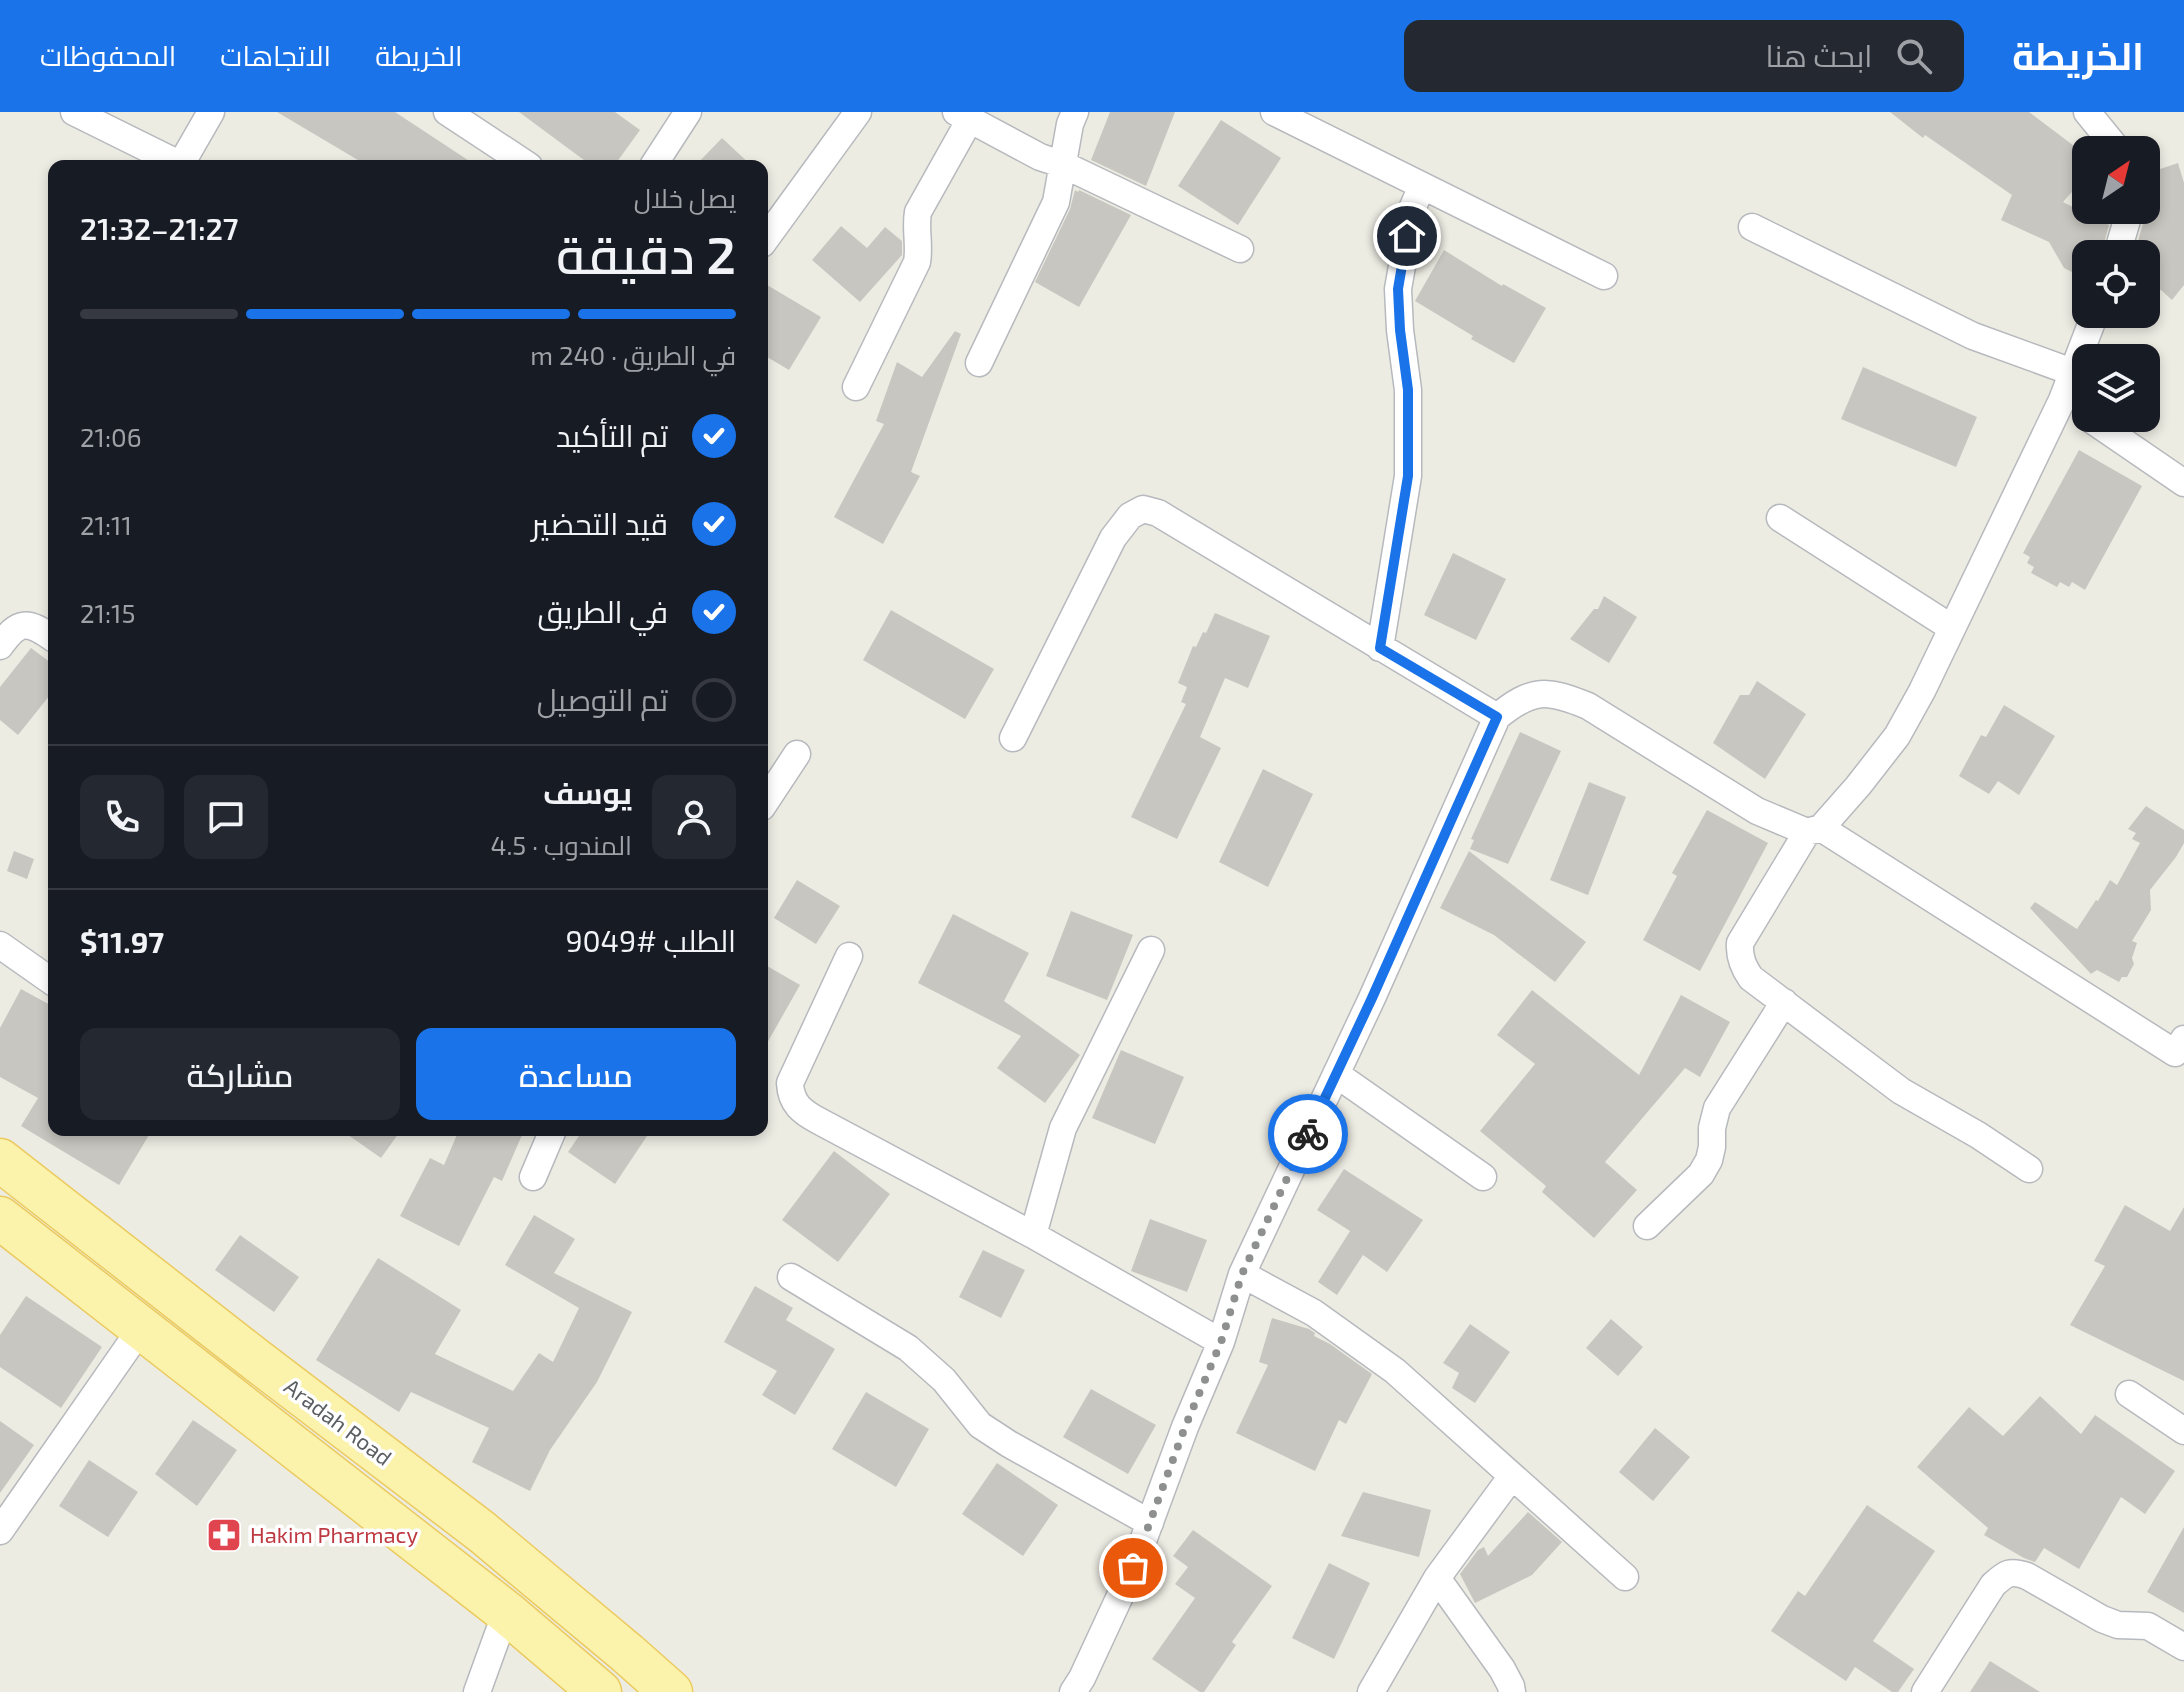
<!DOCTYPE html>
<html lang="ar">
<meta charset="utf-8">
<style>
:root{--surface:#171b24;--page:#242831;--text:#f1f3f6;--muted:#9ea1a6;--line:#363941;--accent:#1a73e8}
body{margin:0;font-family:"Exo 2",Cairo,sans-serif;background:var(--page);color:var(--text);direction:rtl;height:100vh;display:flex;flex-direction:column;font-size:30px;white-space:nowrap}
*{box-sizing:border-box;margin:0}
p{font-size:26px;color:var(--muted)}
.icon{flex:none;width:44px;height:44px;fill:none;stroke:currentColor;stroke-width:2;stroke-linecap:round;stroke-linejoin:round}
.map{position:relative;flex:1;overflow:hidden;direction:ltr}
.details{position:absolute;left:48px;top:48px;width:720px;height:976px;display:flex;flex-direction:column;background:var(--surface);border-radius:16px;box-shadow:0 4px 12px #0003;direction:rtl}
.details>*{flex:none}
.needle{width:52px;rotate:35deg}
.buttons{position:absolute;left:2072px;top:24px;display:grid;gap:16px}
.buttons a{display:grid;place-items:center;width:88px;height:88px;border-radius:16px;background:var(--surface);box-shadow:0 4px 12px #0003;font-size:40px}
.pin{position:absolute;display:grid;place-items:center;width:68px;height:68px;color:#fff;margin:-34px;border:4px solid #fff;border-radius:50%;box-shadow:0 2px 8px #0007}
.courier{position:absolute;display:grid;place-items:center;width:80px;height:80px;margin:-40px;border:6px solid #1a73e8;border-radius:50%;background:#fff;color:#222;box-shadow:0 2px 10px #0007}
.overview em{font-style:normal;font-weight:600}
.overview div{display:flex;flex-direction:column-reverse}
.overview{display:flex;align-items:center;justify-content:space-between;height:136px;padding:0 32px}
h1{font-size:52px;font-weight:600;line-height:60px}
.bar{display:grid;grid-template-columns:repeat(4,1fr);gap:12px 8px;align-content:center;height:96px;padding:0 32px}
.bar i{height:10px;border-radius:6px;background:var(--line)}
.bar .selected{background:var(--accent)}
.bar p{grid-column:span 4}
.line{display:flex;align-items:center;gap:20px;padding:0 32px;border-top:2px solid var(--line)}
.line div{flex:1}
.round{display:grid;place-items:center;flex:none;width:84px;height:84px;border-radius:16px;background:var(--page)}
ol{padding:0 32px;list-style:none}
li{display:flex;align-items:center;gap:24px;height:88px}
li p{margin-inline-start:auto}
li .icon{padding:8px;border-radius:50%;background:var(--accent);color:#fff;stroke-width:4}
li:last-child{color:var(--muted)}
li i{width:44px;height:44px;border:4px solid var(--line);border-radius:50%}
.primary-button{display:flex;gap:16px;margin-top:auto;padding:16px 32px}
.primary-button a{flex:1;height:92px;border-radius:16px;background:var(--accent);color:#fff;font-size:32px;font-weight:600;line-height:92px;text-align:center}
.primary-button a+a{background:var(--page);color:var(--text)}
header{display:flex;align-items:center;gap:48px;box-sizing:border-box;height:112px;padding:0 40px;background:var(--accent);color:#fff}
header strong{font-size:38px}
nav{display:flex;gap:44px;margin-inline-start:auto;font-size:28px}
.search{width:560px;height:72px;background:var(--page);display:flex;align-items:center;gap:20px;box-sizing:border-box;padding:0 28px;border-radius:16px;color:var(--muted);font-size:30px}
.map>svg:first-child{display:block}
</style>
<header>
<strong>الخريطة</strong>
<div class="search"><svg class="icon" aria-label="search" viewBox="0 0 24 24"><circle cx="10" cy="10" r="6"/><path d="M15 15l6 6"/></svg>ابحث هنا</div>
<nav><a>الخريطة</a><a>الاتجاهات</a><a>المحفوظات</a></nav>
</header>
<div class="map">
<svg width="2184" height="1580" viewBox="0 0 2184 1580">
<rect width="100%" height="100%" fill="#edece3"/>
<path fill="#c8c6c0" d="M 277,0 L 395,0 L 477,54 L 368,54 Z
M 519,0 L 615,0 L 640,18 L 614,54 L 592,54 Z
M 1110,0 L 1175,0 L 1146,74 L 1091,48 Z
M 1890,0 L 2029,0 L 2086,43 L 2086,55 L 2076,68 L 2080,71 L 2063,90 L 2109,113 L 2101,142 L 2086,142 L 2086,167 L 2064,156 L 2049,130 L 2001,108 L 2012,83 L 1925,23 L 1923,26 Z
M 1221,8 L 1281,46 L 1238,113 L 1178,74 Z
M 722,26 L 752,54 L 695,54 Z
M 2178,51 L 2184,71 L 2184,173 L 2172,188 L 2161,178 L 2146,181 L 2146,142 L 2134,142 L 2146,102 L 2146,93 L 2154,91 L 2150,77 L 2159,75 L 2154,59 Z
M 1075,78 L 1078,80 L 1079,78 L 1131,103 L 1079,195 L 1035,170 L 1070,97 Z
M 841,114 L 867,136 L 885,115 L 902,129 L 902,143 L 860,190 L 812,148 Z
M 1444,138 L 1502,174 L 1503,172 L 1546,196 L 1514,251 L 1471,227 L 1473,224 L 1415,189 Z
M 762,170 L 821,205 L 789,258 L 762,242 Z
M 955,219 L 961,222 L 911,360 L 920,364 L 883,432 L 834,405 L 884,312 L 876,309 L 897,250 L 922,265 Z
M 1863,255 L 1977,305 L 1956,355 L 1841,307 Z
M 2079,338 L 2142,374 L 2085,478 L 2072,470 L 2069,475 L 2060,470 L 2057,475 L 2031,461 L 2034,455 L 2027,451 L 2030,445 L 2023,441 Z
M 1453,441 L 1506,467 L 1476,528 L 1424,503 Z
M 1604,484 L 1637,505 L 1609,551 L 1570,527 L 1594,497 L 1598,497 Z
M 891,498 L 994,557 L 965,607 L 863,548 Z
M 1215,501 L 1270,524 L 1248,576 L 1225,566 L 1200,625 L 1221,636 L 1177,727 L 1131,705 L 1186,592 L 1181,590 L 1187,575 L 1178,571 L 1193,534 L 1196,535 L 1203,520 L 1206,521 Z
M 31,536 L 54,553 L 54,578 L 18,623 L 0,608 L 0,575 Z
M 1757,569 L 1806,602 L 1765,667 L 1713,631 L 1740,583 L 1749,583 Z
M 2004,593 L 2055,624 L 2019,683 L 1998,669 L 1989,682 L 1959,664 L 1981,623 L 1986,625 Z
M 1520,620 L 1561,639 L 1508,752 L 1470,737 L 1474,728 L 1471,727 Z
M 1263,657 L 1313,682 L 1268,775 L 1219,750 Z
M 1589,670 L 1626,685 L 1588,783 L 1550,768 Z
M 2146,694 L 2184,718 L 2184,731 L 2176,745 L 2150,778 L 2151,798 L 2132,829 L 2137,831 L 2132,846 L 2134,852 L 2127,865 L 2122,865 L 2119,870 L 2097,858 L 2091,862 L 2030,796 L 2035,790 L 2077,817 L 2096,788 L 2098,789 L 2110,768 L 2117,773 L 2140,731 L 2132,727 L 2136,721 L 2128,717 Z
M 1707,698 L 1768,731 L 1700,859 L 1643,828 L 1677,764 L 1672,761 Z
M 14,739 L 34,747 L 27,767 L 7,759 Z
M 1469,739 L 1586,830 L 1555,870 L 1494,823 L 1440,796 Z
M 797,768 L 840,794 L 816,832 L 774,806 Z
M 1071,799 L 1133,823 L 1107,888 L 1046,864 Z
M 953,802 L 1029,841 L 1004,889 L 1080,943 L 1045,991 L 997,956 L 1021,924 L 918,871 Z
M 762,851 L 800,873 L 762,940 Z
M 21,877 L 54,895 L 54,1018 L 152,1018 L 119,1073 L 21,1014 L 38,986 L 0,965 L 0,916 Z
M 1532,878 L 1639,963 L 1681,883 L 1730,910 L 1700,965 L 1685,956 L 1605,1050 L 1637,1078 L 1594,1126 L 1542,1080 L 1546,1074 L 1480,1019 L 1535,952 L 1497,923 Z
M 1121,938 L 1184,965 L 1155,1032 L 1092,1006 Z
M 341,1018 L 401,1018 L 381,1046 Z
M 459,1018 L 510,1018 L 522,1023 L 502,1069 L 494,1065 L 459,1134 L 400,1104 L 430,1046 L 444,1053 Z
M 583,1018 L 651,1018 L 615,1072 L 568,1040 Z
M 834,1039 L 890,1082 L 838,1150 L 782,1108 Z
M 1344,1057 L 1423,1108 L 1387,1160 L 1363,1143 L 1337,1183 L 1318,1170 L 1350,1119 L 1317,1098 Z
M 2125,1093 L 2170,1119 L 2184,1095 L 2184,1269 L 2070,1213 L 2105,1154 L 2094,1149 Z
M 534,1103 L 575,1127 L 554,1161 L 632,1200 L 597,1270 L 550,1338 L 530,1379 L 472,1350 L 489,1316 L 411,1280 L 399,1300 L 316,1248 L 378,1146 L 461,1198 L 435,1242 L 513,1279 L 539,1241 L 553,1250 L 579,1196 L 505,1153 Z
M 1150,1107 L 1207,1128 L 1187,1180 L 1131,1159 Z
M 240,1123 L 299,1165 L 274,1200 L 215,1158 Z
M 983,1138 L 1025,1158 L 1001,1206 L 959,1185 Z
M 755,1174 L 793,1196 L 786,1208 L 835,1237 L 795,1303 L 762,1283 L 777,1259 L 724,1230 Z
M 26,1184 L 102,1235 L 61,1296 L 0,1255 L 0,1223 Z
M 1272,1206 L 1309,1217 L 1315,1221 L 1314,1224 L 1330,1232 L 1372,1262 L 1346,1312 L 1339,1308 L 1315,1359 L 1236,1321 L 1268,1253 L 1259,1250 Z
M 1611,1207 L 1643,1235 L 1618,1264 L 1586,1236 Z
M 1470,1212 L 1510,1240 L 1475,1291 L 1452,1276 L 1459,1261 L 1443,1251 Z
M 1091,1277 L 1156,1313 L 1128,1362 L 1063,1325 Z
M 866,1280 L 929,1317 L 896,1375 L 832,1337 Z
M 2040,1284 L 2081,1322 L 2095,1303 L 2175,1359 L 2145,1402 L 2121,1385 L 2079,1457 L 2044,1436 L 2035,1450 L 2024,1446 L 1984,1423 L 1988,1416 L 1917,1355 L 1969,1295 L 2003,1324 Z
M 193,1308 L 237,1338 L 197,1394 L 155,1362 Z
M 0,1309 L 34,1333 L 0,1381 Z
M 1655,1316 L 1690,1345 L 1653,1389 L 1619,1360 Z
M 89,1348 L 138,1380 L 108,1425 L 59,1394 Z
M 997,1351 L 1058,1393 L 1023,1444 L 962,1402 Z
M 1363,1380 L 1431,1398 L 1419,1445 L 1341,1424 Z
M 1867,1393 L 1935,1439 L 1873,1529 L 1914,1557 L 1898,1580 L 1892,1580 L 1855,1555 L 1846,1569 L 1771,1519 L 1798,1479 L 1805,1484 Z
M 1528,1400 L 1562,1430 L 1532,1463 L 1475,1491 L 1460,1462 L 1478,1438 L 1484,1435 L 1488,1444 Z
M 2184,1415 L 2184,1501 L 2147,1480 Z
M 1193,1418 L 1272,1474 L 1232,1530 L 1236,1533 L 1204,1580 L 1200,1580 L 1152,1547 L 1195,1486 L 1175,1472 L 1188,1455 L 1173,1444 Z
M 1329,1451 L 1370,1471 L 1334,1547 L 1292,1526 Z
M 1990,1549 L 2040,1580 L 1970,1580 Z"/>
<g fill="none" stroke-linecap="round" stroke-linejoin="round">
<g stroke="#b6b9bd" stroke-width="29">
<path id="minor" d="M 74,0 L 181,53
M 447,0 L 529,54
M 956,0 L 1040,45 L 1064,53 L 1240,137
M 1274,0 L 1604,164
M 2087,0 L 2118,38
M 180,54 L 211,0
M 653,54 L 688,0
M 1752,115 L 1973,224 L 2072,260
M 762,132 L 858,0
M 2117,142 L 2130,98
M 979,251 L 1056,90 L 1070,12 L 1075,0
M 856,275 L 917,150 C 920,133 915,117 918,100 L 969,9
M 2089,306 L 2184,371
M 1780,406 L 1952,516
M 0,534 C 19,508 27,508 54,527
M 1380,536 L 1408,364 L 1408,278 L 1400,218 L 1398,177 L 1412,97 L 1422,74
M 1013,626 L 1113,426 L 1130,404 L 1143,397 L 1158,401 L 1497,605
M 762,695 L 797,642
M 1821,716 L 2175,941 L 2184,927
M 1807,720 L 1740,831 C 1739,845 1743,855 1751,866 L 1901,979 L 1978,1023 L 2029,1057
M 0,833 L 54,871
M 849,844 L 790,971 C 791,992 802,1000 819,1009 L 1033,1123 L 1221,1230
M 1336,962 L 1483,1065
M 533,1065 L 553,1018
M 1647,1114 L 1701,1062 L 1709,1048 L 1712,1035 L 1712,1016 L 1717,996 L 1784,890
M 1033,1123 L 1063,1016 L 1151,838
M 1242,1162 L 1314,1201 L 1395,1259 L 1625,1465
M 791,1165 L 908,1236 L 944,1268 L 980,1313 L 1009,1332 L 1150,1411
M 2129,1282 L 2184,1319
M 0,1419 L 142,1215
M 1437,1466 L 1502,1557 L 1511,1574 L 1512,1580
M 477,1580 L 506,1500
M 1073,1580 L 1082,1566 L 1133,1456 L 1185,1315 L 1221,1230 L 1242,1162 L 1372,886 L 1497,605 C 1532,576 1547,577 1588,594 L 1757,699 L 1807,720 L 1821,716 L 1858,674 L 1897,624 L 1922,579 L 2062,288 L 2095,202
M 1371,1580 L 1437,1466 L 1512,1364
M 1925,1580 L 1993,1473 C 2006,1461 2010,1458 2027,1464 L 2102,1507 L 2118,1513 L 2148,1514 L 2184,1535"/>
</g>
<g stroke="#ebca5f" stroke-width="45">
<path id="primary" d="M 0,1048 L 255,1247 L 482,1420 L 627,1541 L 671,1580
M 0,1106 L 506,1500 L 600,1580"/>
</g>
<use href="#minor" stroke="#fff" stroke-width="26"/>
<use href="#primary" stroke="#fbf2ab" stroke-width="42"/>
</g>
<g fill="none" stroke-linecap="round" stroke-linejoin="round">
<path stroke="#8e9090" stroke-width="8" stroke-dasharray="0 14.4" d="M 1133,1456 L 1185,1315 L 1221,1230 L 1242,1162 L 1308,1022"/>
<path stroke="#1a73e8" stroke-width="10" d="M 1308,1022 L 1372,886 L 1497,605 L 1380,536 L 1408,364 L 1408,278 L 1400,218 L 1398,177 L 1407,124"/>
</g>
<defs>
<g id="pharmacy-square" transform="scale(1.8)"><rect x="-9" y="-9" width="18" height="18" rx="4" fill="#e0444e" stroke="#fff"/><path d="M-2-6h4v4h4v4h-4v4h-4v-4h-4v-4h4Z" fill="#fff"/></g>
</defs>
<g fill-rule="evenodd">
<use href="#pharmacy-square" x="224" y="1423"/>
</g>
<g text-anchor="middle" stroke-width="7" stroke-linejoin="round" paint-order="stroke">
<g font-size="22" fill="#5b5f63" stroke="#fff">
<text transform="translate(338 1310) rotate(37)" y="8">Aradah Road</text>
</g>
<g font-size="22" fill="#be3a42" stroke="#fff" text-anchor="start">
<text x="250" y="1431">Hakim Pharmacy</text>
</g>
</g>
</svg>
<div class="buttons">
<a><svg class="needle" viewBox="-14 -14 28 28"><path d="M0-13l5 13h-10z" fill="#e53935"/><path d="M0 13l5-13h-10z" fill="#9ea1a6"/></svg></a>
<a><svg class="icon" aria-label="locate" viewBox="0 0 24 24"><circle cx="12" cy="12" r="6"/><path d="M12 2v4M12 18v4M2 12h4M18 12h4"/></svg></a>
<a><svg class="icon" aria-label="layers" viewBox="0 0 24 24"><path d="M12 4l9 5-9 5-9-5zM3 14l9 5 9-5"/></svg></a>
</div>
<div class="pin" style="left:1133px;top:1456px;background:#ea580c"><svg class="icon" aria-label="bag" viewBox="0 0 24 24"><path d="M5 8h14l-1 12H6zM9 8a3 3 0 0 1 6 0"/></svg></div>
<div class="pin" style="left:1407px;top:124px;background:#1f2937"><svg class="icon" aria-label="home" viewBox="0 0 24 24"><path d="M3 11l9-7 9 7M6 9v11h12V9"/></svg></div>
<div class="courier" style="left:1308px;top:1022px"><svg class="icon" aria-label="bike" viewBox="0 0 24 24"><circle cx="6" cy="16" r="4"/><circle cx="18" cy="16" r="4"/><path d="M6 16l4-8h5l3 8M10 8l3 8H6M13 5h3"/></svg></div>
<section class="details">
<div class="overview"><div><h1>2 دقيقة</h1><p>يصل خلال</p></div><em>21:27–21:32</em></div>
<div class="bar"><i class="selected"></i><i class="selected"></i><i class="selected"></i><i></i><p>في الطريق · 240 m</p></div>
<ol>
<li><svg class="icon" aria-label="check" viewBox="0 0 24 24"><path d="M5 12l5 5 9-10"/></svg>تم التأكيد<p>21:06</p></li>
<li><svg class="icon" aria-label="check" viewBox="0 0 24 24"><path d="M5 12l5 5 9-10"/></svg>قيد التحضير<p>21:11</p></li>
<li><svg class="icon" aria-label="check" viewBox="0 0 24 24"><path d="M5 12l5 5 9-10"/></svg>في الطريق<p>21:15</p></li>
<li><i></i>تم التوصيل</li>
</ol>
<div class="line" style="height:144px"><a class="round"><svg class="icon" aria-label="person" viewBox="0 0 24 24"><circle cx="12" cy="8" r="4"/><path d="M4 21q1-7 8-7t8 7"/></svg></a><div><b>يوسف</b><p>المندوب · 4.5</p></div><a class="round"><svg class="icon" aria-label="chat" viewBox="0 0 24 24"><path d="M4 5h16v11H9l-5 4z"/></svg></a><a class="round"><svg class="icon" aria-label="phone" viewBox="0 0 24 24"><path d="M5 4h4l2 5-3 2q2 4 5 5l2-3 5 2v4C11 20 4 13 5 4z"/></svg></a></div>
<div class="line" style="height:104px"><div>الطلب #9049</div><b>$11.97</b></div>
<div class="primary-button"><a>مساعدة</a><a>مشاركة</a></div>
</section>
</div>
